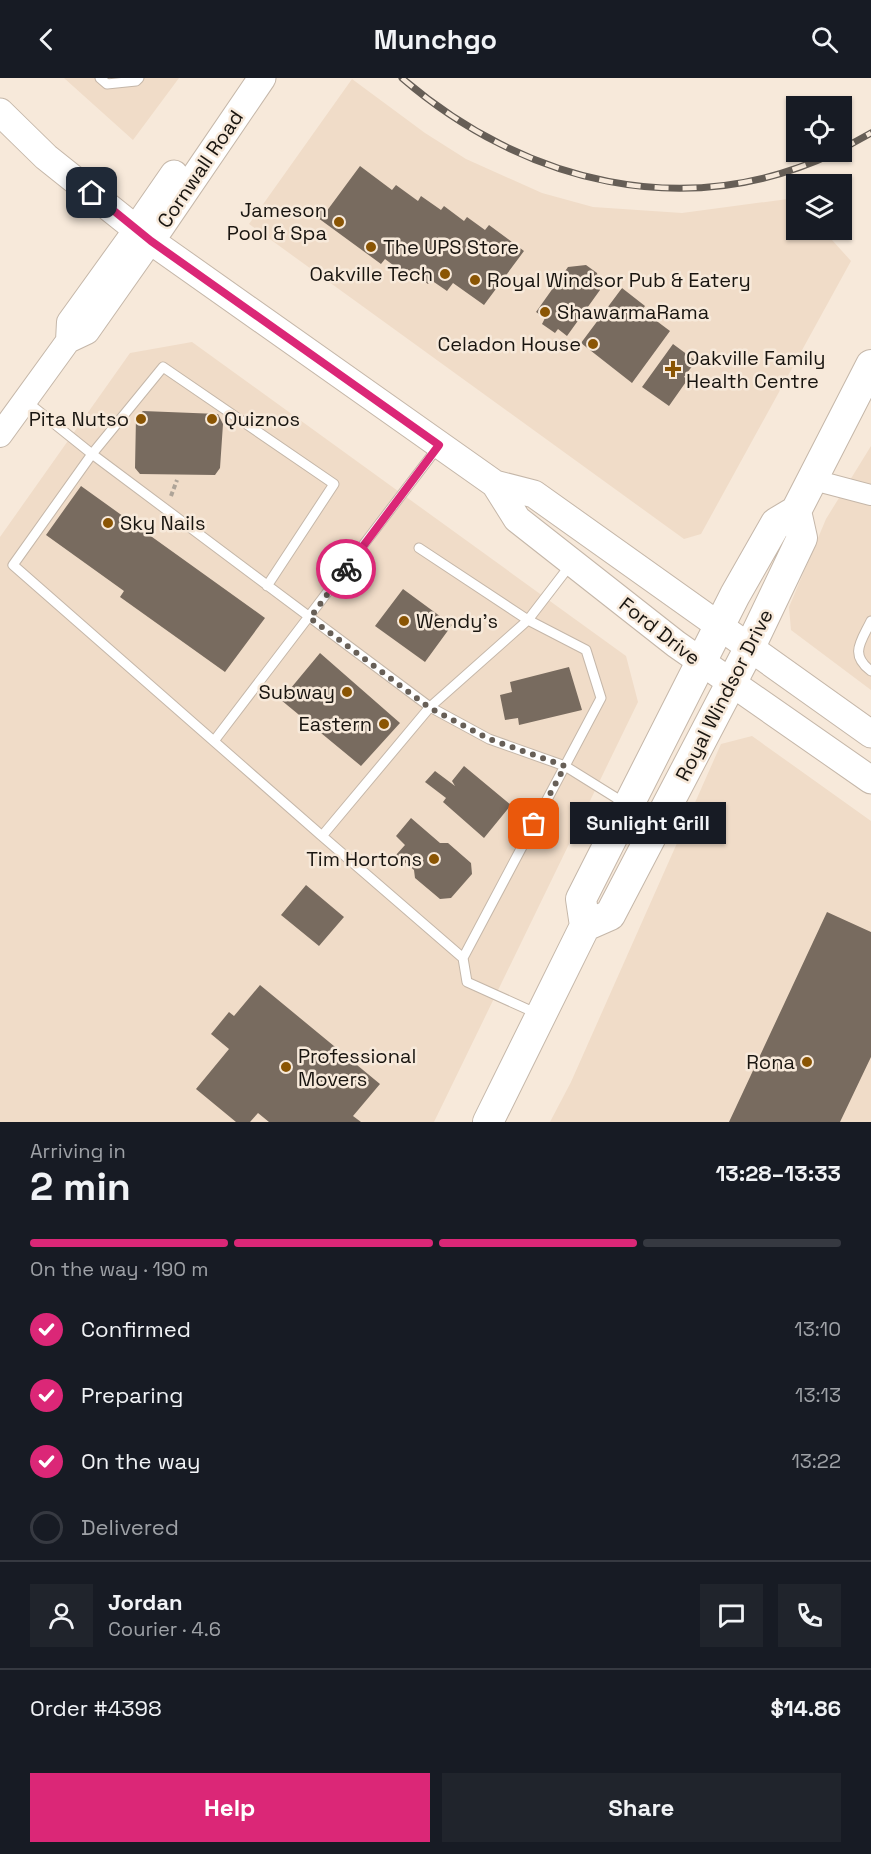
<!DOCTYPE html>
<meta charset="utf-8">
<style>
:root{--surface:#171b24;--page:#20242c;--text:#f1f3f6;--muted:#9ea1a6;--line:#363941;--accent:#db2777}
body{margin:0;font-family:"Space Grotesk",sans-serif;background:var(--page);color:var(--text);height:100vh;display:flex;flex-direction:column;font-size:22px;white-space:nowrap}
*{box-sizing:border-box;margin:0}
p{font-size:20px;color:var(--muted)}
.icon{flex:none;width:33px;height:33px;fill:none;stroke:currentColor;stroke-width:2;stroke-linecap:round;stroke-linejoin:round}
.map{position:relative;height:1044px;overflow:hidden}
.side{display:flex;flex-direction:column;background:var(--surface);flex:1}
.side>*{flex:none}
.tools{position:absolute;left:786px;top:18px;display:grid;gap:12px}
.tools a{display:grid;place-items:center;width:66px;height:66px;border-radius:0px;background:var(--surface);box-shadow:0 2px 4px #0004;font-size:30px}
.pin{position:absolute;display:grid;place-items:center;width:51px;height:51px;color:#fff;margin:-26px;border-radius:12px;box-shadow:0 3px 9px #0006}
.courier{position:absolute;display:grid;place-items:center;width:60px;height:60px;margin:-30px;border:4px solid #db2777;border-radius:50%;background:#fff;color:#222;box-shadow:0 2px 8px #0007}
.bubble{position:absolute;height:42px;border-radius:0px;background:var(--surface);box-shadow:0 2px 4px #0004;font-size:20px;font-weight:700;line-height:42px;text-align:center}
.overview em{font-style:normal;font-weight:700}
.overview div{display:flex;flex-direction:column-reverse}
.overview{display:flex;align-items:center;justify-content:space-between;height:102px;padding:0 30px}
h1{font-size:39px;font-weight:700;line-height:45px}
.bar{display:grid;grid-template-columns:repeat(4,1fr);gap:9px 6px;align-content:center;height:72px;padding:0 30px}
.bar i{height:8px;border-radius:4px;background:var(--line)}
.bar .current{background:var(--accent)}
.bar p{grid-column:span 4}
.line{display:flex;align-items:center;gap:15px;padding:0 30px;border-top:2px solid var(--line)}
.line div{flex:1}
.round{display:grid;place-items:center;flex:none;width:63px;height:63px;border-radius:0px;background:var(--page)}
ol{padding:0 30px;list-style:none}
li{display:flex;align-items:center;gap:18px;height:66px}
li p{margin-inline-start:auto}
li .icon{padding:6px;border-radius:50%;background:var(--accent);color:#fff;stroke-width:4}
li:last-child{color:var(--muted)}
li i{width:33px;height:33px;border:3px solid var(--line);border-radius:50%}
.button{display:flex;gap:12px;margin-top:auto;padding:12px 30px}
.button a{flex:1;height:69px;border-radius:0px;background:var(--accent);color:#fff;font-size:24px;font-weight:700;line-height:69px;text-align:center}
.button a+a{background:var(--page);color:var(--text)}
header{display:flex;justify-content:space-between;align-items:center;height:78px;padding:0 30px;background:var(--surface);font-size:27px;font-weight:700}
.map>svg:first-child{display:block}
</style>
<header><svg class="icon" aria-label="back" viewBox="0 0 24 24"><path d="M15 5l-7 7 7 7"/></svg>Munchgo<svg class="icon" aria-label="search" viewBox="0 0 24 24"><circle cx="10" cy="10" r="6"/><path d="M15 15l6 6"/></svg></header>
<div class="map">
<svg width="871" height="1044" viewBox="0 0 871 1044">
<rect width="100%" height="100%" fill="#f7e9da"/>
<path fill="#f0dcc8" d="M 64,0 L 179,0 L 133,62 Z
M 352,1 L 425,55 L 466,81 L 542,115 L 593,129 L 682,135 L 795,120 L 796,152 L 823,152 L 851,183 L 701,456 L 684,461 L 249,146 Z
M 192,264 L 626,578 L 638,624 L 434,1044 L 0,1044 L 0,459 L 130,275 Z
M 871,368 L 871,612 L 791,552 L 789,529 L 826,441 Z
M 752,658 L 871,743 L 871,1044 L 550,1044 L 571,1004 L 721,666 Z"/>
<path fill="#786b5f" d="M 360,88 L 392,112 L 396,107 L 418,123 L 421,118 L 441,132 L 444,128 L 464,143 L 467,139 L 485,152 L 489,147 L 524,173 L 484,227 L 453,205 L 447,213 L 431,202 L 428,206 L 407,191 L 405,196 L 385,181 L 381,186 L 314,137 L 320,130 L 326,134 Z
M 586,187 L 597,195 L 600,212 L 567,258 L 558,251 L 555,255 L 542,246 L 545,240 L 536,234 L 568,189 Z
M 622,210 L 645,228 L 642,232 L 670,253 L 632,305 L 581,265 Z
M 673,266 L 696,283 L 684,299 L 688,301 L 669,328 L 642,309 Z
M 143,333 L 218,336 L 223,346 L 220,390 L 215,397 L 140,396 L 135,390 L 136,339 Z
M 81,408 L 265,540 L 225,594 L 120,519 L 124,513 L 46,457 Z
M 403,511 L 452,547 L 425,584 L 375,548 Z
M 320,575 L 400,645 L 361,688 L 281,622 Z
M 569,589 L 582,632 L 519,647 L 518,640 L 505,642 L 500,617 L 512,614 L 510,604 Z
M 464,688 L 511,727 L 484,760 L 443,724 L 446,720 L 425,704 L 435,693 L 455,708 L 452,703 Z
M 411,740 L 440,765 L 448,765 L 471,785 L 472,796 L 451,820 L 440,821 L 415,800 L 414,792 L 396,777 L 405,767 L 396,758 Z
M 306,807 L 344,839 L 319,868 L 281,837 Z
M 827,834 L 871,854 L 871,979 L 840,1044 L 729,1044 Z
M 260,907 L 380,1006 L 353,1038 L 361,1044 L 269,1044 L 258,1035 L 250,1044 L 236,1044 L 196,1011 L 229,971 L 211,956 L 229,934 L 234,938 Z"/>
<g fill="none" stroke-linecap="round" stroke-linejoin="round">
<g stroke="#c5b7a9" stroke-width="11">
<path id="service" d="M 100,0 L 107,6 L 136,3 L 139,0
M 26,323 L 92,376 L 163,289 L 334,406 L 267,508
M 419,470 L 528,542 L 586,572 L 601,620 L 463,880 L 467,904 L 538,936
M 871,543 C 861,564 849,576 871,593
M 214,663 L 438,369
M 322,758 L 13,487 L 92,376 L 430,629 L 489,661 L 565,688 L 626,726
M 463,880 L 322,758 L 430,629 L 528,542 L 571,486"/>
</g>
<g stroke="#c5b7a9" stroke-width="22">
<path id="minor" d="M 810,401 L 871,417"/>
</g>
<g stroke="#c5b7a9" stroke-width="26">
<path id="tertiary" d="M 68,263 L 69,244 L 136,151
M 0,357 L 68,263 L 87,254 L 151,163"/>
</g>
<g stroke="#c5b7a9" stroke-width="29">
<path id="secondary" d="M 0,34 L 46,79 L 151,163 L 495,406 L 517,441 L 676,566 L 871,702
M 136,151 L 174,96
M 151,163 L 262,0
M 495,406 L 534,416 L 871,656"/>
</g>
<g stroke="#c5b7a9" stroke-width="32">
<path id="primary" d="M 585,848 L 610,837 L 749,571 L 802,460 L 796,433
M 488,1044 L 585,848 L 581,821 L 735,517 L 776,445 L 796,433 L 871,287"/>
</g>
<path stroke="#aea498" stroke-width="4" stroke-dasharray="4.5 3" stroke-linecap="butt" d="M 171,418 L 177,402"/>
<use href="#service" stroke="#fff" stroke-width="9"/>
<use href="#minor" stroke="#fff" stroke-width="20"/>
<use href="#tertiary" stroke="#fff" stroke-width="24"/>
<use href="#secondary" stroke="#fff" stroke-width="27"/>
<use href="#primary" stroke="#fff" stroke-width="30"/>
<g stroke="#665e56" stroke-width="7">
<path id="rail" d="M 402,0 C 524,105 686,146 836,74
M 842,71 L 871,55"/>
</g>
<use href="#rail" stroke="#f7e9da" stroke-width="4.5" stroke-dasharray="14" stroke-linecap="butt"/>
</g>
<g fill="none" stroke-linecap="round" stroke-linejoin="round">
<path stroke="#675f57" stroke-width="6" stroke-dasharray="0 10.8" d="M 346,491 L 310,540 L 430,630 L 489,661 L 565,688 L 534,746"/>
<path stroke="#db2777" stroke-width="8" d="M 92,115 L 151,163 L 439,367 L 346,491"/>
</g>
<g fill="#8a5504" stroke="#f7e9da" stroke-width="2">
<circle cx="339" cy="144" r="6"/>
<circle cx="371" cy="169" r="6"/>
<circle cx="445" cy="196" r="6"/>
<circle cx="475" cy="202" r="6"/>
<circle cx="545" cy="234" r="6"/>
<circle cx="593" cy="266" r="6"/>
<path d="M670 282h6v6h6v6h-6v6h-6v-6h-6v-6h6z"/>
<circle cx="141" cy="341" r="6"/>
<circle cx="212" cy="341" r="6"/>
<circle cx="108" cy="445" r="6"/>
<circle cx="404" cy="543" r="6"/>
<circle cx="347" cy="614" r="6"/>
<circle cx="384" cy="646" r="6"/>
<circle cx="434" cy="781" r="6"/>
<circle cx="807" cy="984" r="6"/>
<circle cx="286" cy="989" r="6"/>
</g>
<g text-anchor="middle" stroke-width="5" stroke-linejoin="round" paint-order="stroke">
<g font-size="20" fill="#191510" stroke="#f7e9da">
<text transform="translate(200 91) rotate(-56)" y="7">Cornwall Road</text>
<text transform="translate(660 553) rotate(38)" y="7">Ford Drive</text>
<text transform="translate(724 617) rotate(-63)" y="7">Royal Windsor Drive</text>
</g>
<g font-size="20" fill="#191510" stroke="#f7e9da" text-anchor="end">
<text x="327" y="139">Jameson<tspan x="327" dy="23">Pool &amp; Spa</tspan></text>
<text x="383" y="176" text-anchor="start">The UPS Store</text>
<text x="433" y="203">Oakville Tech</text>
<text x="487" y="209" text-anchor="start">Royal Windsor Pub &amp; Eatery</text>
<text x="557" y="241" text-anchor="start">ShawarmaRama</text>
<text x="581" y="273">Celadon House</text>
<text x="686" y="287" text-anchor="start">Oakville Family<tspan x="686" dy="23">Health Centre</tspan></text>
<text x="129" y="348">Pita Nutso</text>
<text x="224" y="348" text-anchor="start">Quiznos</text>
<text x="120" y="452" text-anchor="start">Sky Nails</text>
<text x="416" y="550" text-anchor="start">Wendy's</text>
<text x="335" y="621">Subway</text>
<text x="372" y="653">Eastern</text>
<text x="422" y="788">Tim Hortons</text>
<text x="298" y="985" text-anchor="start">Professional<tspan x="298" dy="23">Movers</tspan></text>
<text x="795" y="991">Rona</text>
</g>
</g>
</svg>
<div class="tools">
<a><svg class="icon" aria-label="locate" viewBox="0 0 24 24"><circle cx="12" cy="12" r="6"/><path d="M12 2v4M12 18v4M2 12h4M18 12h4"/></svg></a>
<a><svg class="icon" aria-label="layers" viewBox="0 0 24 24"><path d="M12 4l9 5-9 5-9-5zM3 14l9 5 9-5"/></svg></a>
</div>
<div class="pin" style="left:534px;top:746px;background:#ea580c"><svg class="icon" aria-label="bag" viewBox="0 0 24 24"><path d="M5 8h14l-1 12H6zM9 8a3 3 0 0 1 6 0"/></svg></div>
<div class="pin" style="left:92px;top:115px;background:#1f2937"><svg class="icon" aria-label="home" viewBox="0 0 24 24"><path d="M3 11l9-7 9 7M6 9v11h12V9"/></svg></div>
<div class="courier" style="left:346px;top:491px"><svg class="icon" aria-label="bike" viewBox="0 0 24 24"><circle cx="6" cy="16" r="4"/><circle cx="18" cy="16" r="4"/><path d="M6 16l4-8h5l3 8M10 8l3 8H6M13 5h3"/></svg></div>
<div class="bubble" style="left:570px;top:724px;width:156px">Sunlight Grill</div>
</div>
<section class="side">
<div class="overview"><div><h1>2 min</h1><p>Arriving in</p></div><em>13:28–13:33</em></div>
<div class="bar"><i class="current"></i><i class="current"></i><i class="current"></i><i></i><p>On the way · 190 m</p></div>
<ol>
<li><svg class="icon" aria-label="check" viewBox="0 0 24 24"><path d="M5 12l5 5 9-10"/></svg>Confirmed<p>13:10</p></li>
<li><svg class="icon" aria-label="check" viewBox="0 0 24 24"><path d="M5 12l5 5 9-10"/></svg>Preparing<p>13:13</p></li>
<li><svg class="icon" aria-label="check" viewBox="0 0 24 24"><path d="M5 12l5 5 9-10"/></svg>On the way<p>13:22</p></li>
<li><i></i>Delivered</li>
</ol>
<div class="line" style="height:108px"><a class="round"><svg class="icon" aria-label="person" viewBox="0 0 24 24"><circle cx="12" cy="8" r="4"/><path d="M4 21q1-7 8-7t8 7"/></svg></a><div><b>Jordan</b><p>Courier · 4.6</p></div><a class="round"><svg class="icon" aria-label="chat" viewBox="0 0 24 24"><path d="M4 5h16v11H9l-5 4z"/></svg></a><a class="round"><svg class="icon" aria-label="phone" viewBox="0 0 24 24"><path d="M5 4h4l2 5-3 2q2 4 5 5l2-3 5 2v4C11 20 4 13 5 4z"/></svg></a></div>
<div class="line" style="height:78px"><div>Order #4398</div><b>$14.86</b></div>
<div class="button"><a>Help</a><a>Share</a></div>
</section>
